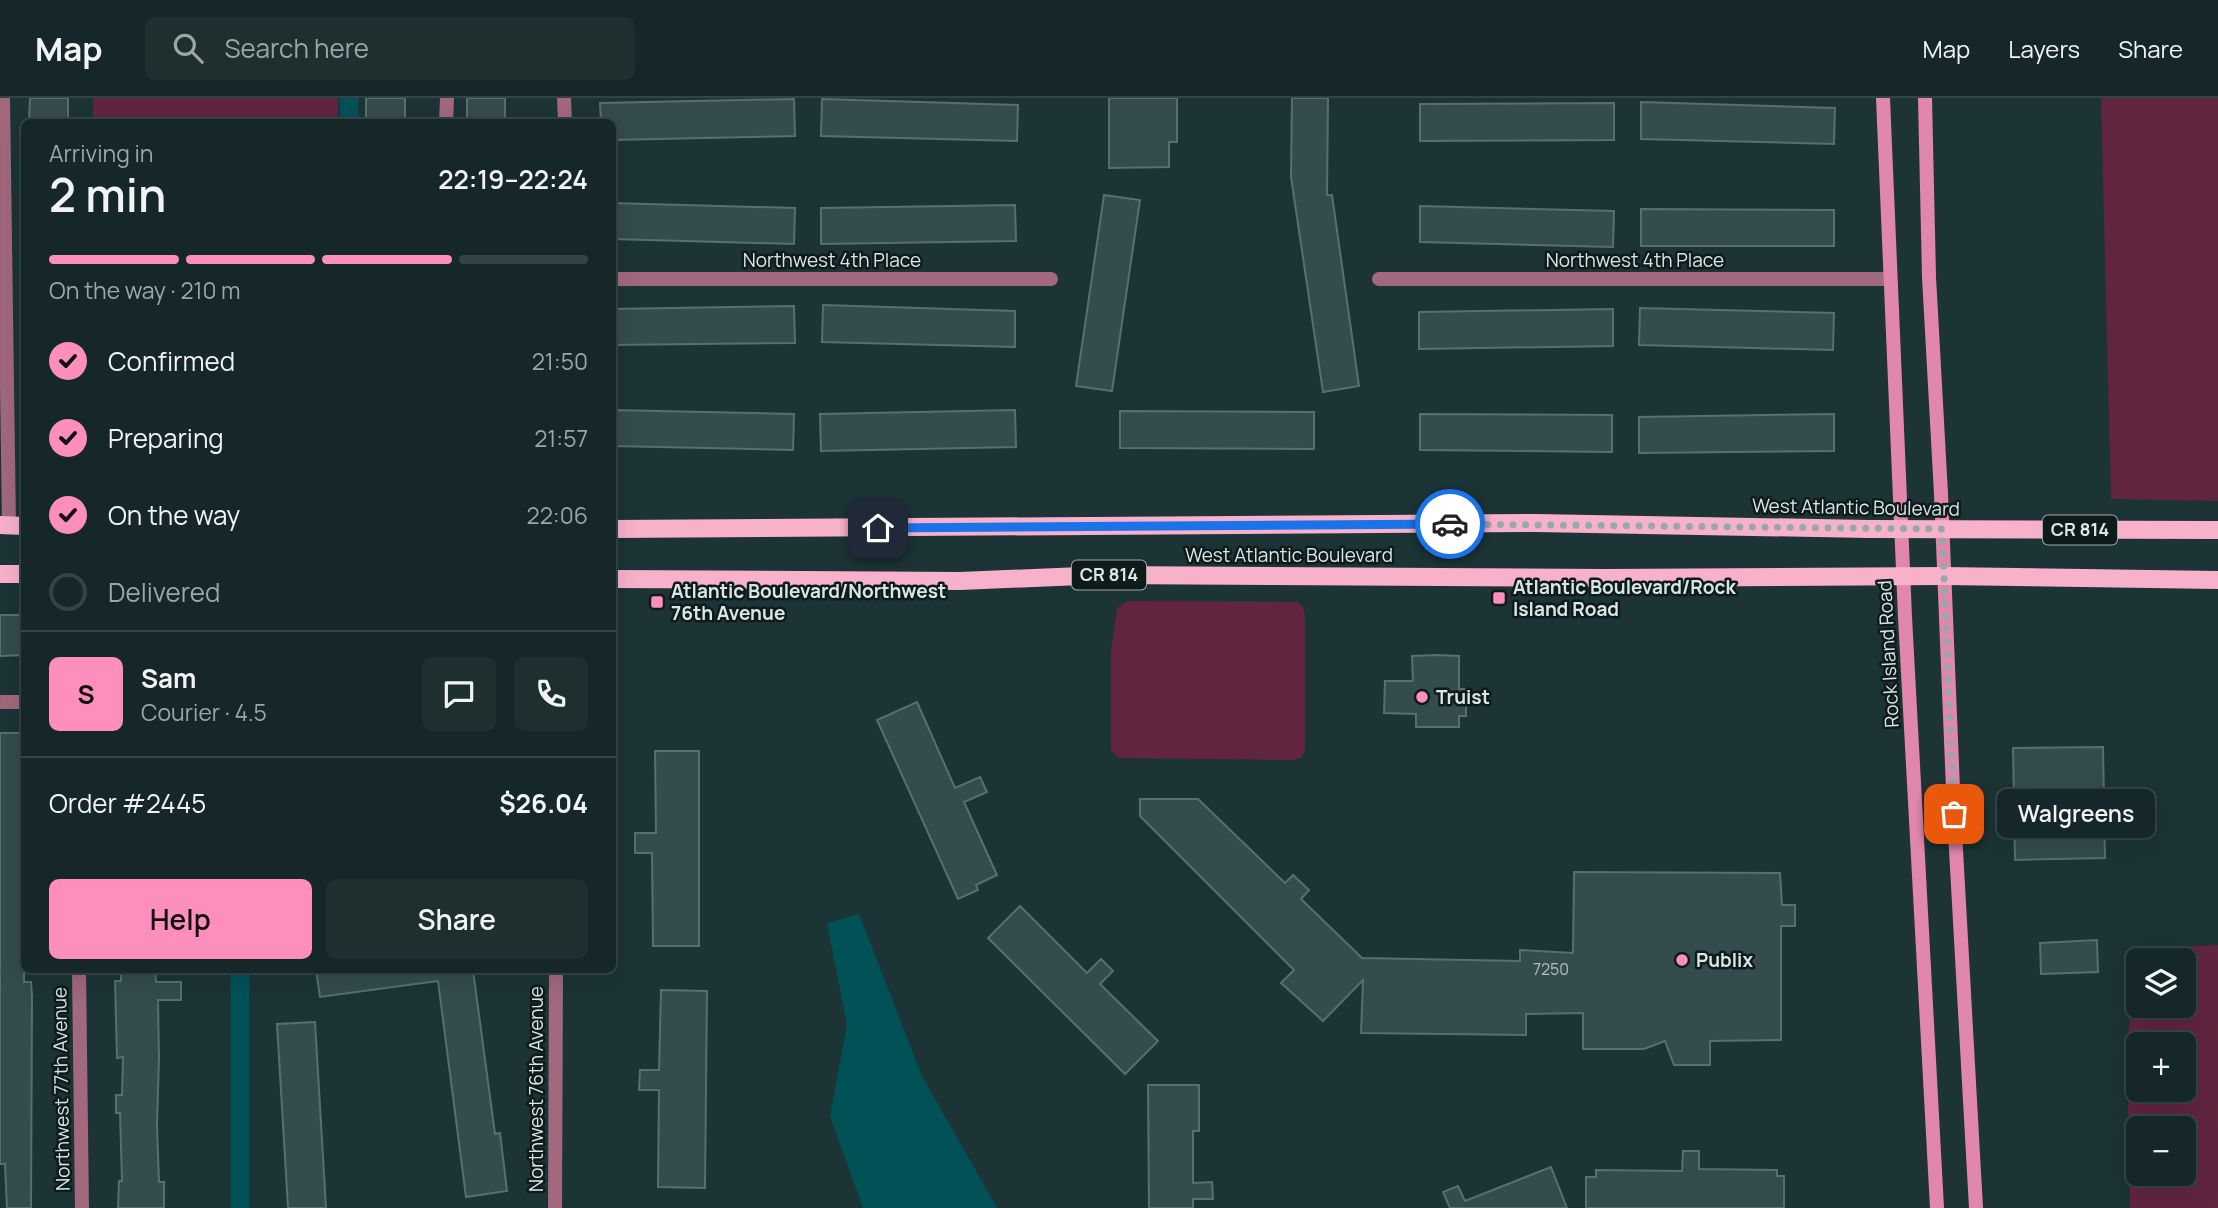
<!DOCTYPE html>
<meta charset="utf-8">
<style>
:root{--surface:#152728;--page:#1e2f30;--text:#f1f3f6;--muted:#9da5a8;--line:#344445;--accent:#fe8ebc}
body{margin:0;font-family:Manrope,sans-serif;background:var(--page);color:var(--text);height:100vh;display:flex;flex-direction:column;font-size:26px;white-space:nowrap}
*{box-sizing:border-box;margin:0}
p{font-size:23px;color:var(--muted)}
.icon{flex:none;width:38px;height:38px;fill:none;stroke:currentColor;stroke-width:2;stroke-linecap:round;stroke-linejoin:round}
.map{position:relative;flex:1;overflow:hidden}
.side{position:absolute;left:21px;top:21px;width:595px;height:854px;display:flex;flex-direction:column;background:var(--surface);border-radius:10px;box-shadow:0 7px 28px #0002,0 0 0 2px var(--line)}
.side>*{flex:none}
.tools{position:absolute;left:2126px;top:850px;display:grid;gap:14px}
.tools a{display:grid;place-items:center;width:70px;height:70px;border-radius:10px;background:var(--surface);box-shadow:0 7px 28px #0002,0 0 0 2px var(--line);font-size:35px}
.pin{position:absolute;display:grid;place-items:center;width:60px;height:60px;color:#fff;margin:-30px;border-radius:14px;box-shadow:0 4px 10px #0006}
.courier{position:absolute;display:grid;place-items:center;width:70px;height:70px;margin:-35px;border:5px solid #1a73e8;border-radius:50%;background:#fff;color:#222;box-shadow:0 2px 9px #0007}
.bubble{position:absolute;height:49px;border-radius:10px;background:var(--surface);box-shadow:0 7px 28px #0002,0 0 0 2px var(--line);font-size:23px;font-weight:600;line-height:49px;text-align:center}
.head em{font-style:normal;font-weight:600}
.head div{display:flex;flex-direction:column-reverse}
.head{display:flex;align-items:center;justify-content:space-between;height:119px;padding:0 28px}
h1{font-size:46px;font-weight:600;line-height:52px}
.bar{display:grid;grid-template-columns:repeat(4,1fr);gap:10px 7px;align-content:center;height:84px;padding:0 28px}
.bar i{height:9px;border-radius:5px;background:var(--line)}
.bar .selected{background:var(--accent)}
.bar p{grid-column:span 4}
.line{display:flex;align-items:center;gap:18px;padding:0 28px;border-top:2px solid var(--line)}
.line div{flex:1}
.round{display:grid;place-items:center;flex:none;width:74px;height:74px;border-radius:10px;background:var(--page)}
ol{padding:0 28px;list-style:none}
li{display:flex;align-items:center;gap:21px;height:77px}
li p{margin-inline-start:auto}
li .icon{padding:7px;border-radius:50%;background:var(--accent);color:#111;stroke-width:4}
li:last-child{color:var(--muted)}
li i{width:38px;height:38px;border:4px solid var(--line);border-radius:50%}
.button{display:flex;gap:14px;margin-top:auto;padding:14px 28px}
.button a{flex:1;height:80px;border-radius:10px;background:var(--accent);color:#111;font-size:28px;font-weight:600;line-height:80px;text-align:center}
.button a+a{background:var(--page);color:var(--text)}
header{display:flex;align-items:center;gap:42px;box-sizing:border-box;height:98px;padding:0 35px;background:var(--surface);border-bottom:2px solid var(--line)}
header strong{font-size:33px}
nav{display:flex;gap:38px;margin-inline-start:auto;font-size:24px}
.search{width:490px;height:63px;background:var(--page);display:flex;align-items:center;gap:18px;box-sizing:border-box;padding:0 24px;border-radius:10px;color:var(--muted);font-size:26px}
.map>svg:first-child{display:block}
</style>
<header>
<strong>Map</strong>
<div class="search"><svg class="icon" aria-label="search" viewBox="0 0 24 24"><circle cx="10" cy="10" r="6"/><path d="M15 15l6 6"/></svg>Search here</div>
<nav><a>Map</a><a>Layers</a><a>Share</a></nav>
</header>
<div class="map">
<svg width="2218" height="1110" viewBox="0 0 2218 1110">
<rect width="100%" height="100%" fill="#1c3436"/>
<path fill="#612540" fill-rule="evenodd" d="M 93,0 L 338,0 L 338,24 L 93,24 Z
M 2101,0 L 2218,0 L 2218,403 L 2111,401 Z
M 1127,503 L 1298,504 L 1303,509 L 1305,518 L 1305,652 L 1301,660 L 1293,662 L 1119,660 L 1111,653 L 1111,553 L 1117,510 Z
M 2218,847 L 2218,1110 L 2130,1110 L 2127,959 L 2134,851 ZM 2138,863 L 2184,863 L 2184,908 L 2138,908 ZM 2138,947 L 2184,947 L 2184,992 L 2138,992 ZM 2138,1031 L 2184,1031 L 2184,1076 L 2138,1076 Z"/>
<path fill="#005257" d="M 859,816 L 922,978 L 997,1110 L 863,1110 L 830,1018 L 847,927 L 827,825 Z"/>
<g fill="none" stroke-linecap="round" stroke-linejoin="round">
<path stroke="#005257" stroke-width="19" d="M 349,0 L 349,24
M 240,872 L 240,1110"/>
</g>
<path fill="#344c4e" stroke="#567072" stroke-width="2" d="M 30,0 L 68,0 L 68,24 L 29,24 Z
M 366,0 L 405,0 L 405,24 L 366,24 Z
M 467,0 L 505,0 L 505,24 L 467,24 Z
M 1109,0 L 1177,0 L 1177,44 L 1169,44 L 1169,69 L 1109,70 Z
M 1292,0 L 1328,0 L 1327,97 L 1332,97 L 1359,288 L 1323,294 L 1291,79 Z
M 794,1 L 795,38 L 612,42 L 612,24 L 601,24 L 600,5 Z
M 822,1 L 1018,7 L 1017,43 L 821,38 Z
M 1641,4 L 1835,10 L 1834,46 L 1641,41 Z
M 1614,5 L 1614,42 L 1420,43 L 1420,6 Z
M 1104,97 L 1140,102 L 1112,293 L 1076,288 Z
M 612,105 L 795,110 L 794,146 L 612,141 Z
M 1015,107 L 1016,143 L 821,146 L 821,110 Z
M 1420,108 L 1614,113 L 1613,149 L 1420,144 Z
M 1641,111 L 1834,112 L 1834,148 L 1641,148 Z
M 823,207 L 1015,213 L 1015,249 L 822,244 Z
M 794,208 L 795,245 L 612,247 L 612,211 Z
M 1640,210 L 1834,215 L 1833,252 L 1639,247 Z
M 1613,211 L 1613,248 L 1419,251 L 1419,214 Z
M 612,312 L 794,316 L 793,352 L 612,348 Z
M 1015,312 L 1016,349 L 821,353 L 820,316 Z
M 1120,313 L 1314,314 L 1314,351 L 1120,350 Z
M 1420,316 L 1612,317 L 1612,354 L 1420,352 Z
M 1834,316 L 1834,353 L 1639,355 L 1639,319 Z
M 0,517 L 24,517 L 24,557 L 0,558 Z
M 1437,557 L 1459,558 L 1459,591 L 1466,591 L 1466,618 L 1459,618 L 1459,629 L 1416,629 L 1416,616 L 1384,615 L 1385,583 L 1413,583 L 1412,558 Z
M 917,604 L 955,690 L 980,679 L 987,694 L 964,704 L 997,777 L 976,787 L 978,792 L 958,801 L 877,622 Z
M 0,635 L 24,635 L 24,884 L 31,884 L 32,898 L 31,1110 L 7,1110 L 5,1066 L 0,1066 Z
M 2103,649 L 2105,760 L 2015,762 L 2013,650 Z
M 655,653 L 699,653 L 699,848 L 653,848 L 652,755 L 635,755 L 635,735 L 656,735 Z
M 1140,701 L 1198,701 L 1285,785 L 1293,777 L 1309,792 L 1301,801 L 1362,860 L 1520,863 L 1520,852 L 1573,855 L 1574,774 L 1780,775 L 1782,807 L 1795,807 L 1795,828 L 1781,828 L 1781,942 L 1710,943 L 1710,967 L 1674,967 L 1665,943 L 1644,951 L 1583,951 L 1583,915 L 1526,916 L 1526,937 L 1361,935 L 1363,882 L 1323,923 L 1281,885 L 1294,872 L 1140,718 Z
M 1020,808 L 1087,875 L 1101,861 L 1113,873 L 1100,886 L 1158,943 L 1125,976 L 988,840 Z
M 2097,842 L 2098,874 L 2041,876 L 2040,845 Z
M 121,872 L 155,872 L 156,884 L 181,884 L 181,902 L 158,902 L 159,959 L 157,1027 L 159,1084 L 164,1084 L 164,1110 L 118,1110 L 119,1083 L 122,1083 L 120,1015 L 116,1015 L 116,997 L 122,997 L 123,959 L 117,960 L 115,883 L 121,883 Z
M 316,872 L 473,872 L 495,1036 L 500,1035 L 507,1093 L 466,1099 L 438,883 L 320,899 Z
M 661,892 L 707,893 L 705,1090 L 658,1089 L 659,992 L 639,992 L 640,972 L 659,972 Z
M 315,924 L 326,1110 L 288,1110 L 277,926 Z
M 1148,987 L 1199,987 L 1199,1033 L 1193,1033 L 1193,1085 L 1212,1084 L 1213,1101 L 1193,1101 L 1193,1110 L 1149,1110 Z
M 1683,1053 L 1699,1053 L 1699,1071 L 1777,1072 L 1777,1078 L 1784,1078 L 1784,1110 L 1586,1110 L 1586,1079 L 1596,1079 L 1596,1072 L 1682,1073 Z
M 1551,1069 L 1567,1110 L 1450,1110 L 1443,1094 L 1458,1088 L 1465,1103 Z"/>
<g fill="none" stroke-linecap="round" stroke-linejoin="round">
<path stroke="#a1687e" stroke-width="14" d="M 3,0 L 9,428
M 564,0 L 565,24
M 446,24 L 447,0
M 612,181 L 1051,181
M 1379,181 L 1890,181
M 0,604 L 24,604
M 79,872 L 82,1110
M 555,1110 L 556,872"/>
<path stroke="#e187ab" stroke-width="14" d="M 1883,0 L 1905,519 L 1937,1110
M 1925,0 L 1929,179 L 1941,396 L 1954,716 L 1976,1110"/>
<path stroke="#f7b1cb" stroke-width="18" d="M 0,427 L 24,428
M 612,431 L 1536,425 L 1868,431 L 2218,432
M 0,476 L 24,476
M 612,481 L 960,483 L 1105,477 L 1605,480 L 1944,478 L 2218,482"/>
</g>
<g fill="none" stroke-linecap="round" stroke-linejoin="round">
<path stroke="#96a8a9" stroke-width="7" stroke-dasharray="0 12.6" d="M 1450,426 L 1942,431 L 1954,716"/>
<path stroke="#1a73e8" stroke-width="9" d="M 878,430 L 1450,426"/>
</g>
<g fill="#fe8ebc" stroke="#0f1a1b" stroke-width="2.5">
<rect x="1492" y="493" width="14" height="14" rx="3.5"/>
<rect x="650" y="497" width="14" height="14" rx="3.5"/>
<circle cx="1422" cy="599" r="7"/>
<circle cx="1682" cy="862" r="7"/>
</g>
<g text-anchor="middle" stroke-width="5" stroke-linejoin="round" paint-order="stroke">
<g font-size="16" fill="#afc0c1">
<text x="1551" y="877">7250</text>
</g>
<g fill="#0f1a1b" stroke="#9ca9aa" stroke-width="2">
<rect x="2043" y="417.5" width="74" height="29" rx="5"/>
<rect x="1072" y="462.5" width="74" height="29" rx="5"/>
</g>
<g font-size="18" font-weight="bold" fill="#d8e6e7">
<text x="2080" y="438">CR 814</text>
<text x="1109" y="483">CR 814</text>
</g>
<g font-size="19" fill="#d8e6e7" stroke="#0f1a1b">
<text x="832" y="169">Northwest 4th Place</text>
<text x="1635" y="169">Northwest 4th Place</text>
<text transform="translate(1856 409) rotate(1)" y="7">West Atlantic Boulevard</text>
<text x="1289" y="464">West Atlantic Boulevard</text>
<text transform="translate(1888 556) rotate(-93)" y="7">Rock Island Road</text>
<text transform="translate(61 991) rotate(-91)" y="7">Northwest 77th Avenue</text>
<text transform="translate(536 991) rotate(-90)" y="7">Northwest 76th Avenue</text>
</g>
<g font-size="19" font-weight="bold" fill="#d8e6e7" stroke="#0f1a1b" text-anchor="start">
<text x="1513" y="496">Atlantic Boulevard/Rock<tspan x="1513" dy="22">Island Road</tspan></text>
<text x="671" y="500">Atlantic Boulevard/Northwest<tspan x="671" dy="22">76th Avenue</tspan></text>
<text x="1436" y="606">Truist</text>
<text x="1696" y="869">Publix</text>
</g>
</g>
</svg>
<div class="tools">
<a><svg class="icon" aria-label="layers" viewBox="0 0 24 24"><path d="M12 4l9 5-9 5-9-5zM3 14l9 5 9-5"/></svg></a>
<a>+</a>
<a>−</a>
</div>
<div class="pin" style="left:1954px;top:716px;background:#ea580c"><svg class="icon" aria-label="bag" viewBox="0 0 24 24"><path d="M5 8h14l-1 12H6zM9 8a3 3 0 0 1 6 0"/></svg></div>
<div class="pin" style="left:878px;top:430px;background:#1f2937"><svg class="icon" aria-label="home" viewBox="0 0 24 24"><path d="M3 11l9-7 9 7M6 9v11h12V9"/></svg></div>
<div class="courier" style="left:1450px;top:426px"><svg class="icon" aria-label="car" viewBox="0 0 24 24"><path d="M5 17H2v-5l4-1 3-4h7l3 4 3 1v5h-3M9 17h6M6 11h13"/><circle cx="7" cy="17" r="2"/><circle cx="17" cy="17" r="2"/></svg></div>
<div class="bubble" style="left:1997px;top:691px;width:158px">Walgreens</div>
<section class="side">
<div class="head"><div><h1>2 min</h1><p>Arriving in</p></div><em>22:19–22:24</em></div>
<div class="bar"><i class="selected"></i><i class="selected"></i><i class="selected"></i><i></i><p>On the way · 210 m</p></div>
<ol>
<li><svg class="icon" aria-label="check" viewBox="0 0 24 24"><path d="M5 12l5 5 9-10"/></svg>Confirmed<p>21:50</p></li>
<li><svg class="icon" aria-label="check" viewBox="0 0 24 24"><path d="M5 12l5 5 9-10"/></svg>Preparing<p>21:57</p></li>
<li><svg class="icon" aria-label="check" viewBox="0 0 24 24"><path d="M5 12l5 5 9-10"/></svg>On the way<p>22:06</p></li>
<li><i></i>Delivered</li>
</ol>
<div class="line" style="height:126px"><b class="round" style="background:var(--accent);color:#111">S</b><div><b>Sam</b><p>Courier · 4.5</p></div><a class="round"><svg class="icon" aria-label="chat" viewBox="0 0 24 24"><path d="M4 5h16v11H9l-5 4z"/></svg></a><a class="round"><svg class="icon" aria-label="phone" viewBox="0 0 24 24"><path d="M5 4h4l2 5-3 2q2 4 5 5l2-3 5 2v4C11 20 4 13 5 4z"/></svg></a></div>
<div class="line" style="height:91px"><div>Order #2445</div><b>$26.04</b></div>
<div class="button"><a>Help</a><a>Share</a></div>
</section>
</div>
